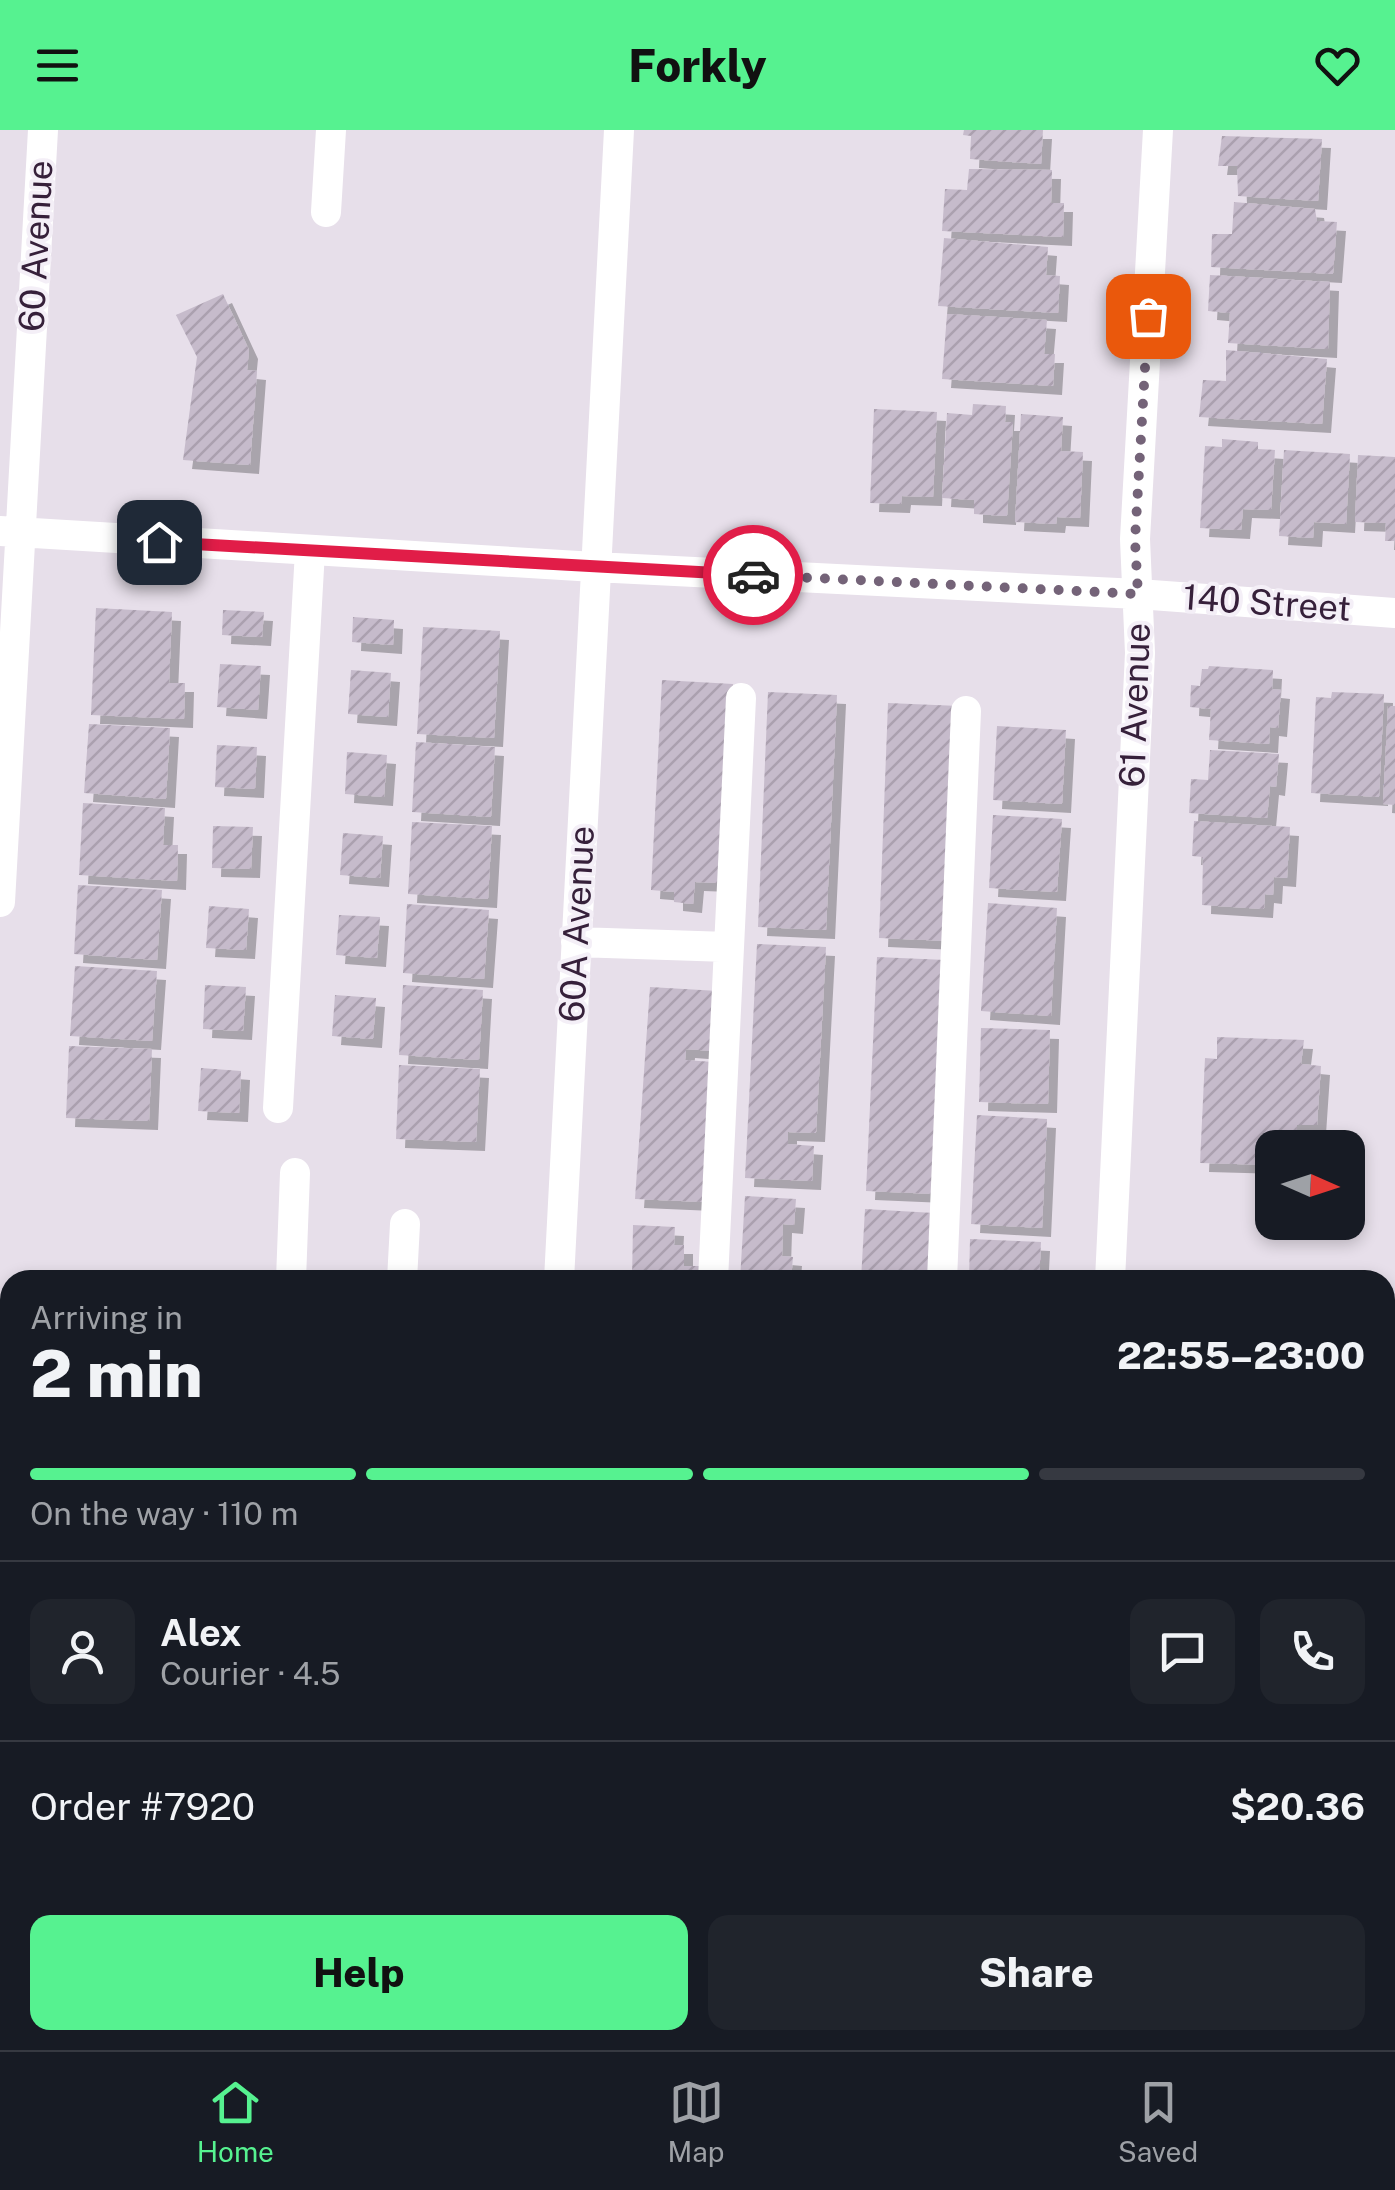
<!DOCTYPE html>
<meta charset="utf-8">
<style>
:root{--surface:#171b24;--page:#20242c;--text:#f1f3f6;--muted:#9ea1a6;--line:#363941;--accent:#56f290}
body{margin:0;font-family:"Public Sans",sans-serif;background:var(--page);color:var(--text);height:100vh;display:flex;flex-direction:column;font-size:38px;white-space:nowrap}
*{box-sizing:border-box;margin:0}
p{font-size:32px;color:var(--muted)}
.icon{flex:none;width:55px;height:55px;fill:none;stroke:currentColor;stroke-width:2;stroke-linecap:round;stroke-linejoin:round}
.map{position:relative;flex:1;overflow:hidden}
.details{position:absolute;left:0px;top:1140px;width:1395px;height:780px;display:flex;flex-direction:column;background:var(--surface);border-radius:30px 30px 0 0;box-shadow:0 5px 15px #0003}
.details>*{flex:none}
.needle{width:65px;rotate:93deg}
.buttons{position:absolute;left:1255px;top:1000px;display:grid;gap:20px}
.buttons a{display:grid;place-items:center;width:110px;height:110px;border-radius:20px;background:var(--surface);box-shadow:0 5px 15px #0003;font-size:50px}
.pin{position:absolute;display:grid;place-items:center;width:85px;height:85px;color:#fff;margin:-42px;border-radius:20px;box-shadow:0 5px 15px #0006}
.courier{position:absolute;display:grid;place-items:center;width:100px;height:100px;margin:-50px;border:8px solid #e11d48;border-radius:50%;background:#fff;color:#222;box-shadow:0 2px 12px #0007}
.head em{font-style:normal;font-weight:800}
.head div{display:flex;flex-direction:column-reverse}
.head{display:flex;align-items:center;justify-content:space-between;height:170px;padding:0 30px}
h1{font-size:65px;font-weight:800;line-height:75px}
.bar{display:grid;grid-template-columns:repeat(4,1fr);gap:15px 10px;align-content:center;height:120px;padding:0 30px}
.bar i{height:12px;border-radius:8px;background:var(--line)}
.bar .on{background:var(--accent)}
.bar p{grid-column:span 4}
.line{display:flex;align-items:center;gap:25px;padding:0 30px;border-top:2px solid var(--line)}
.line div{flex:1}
.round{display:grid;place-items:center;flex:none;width:105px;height:105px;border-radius:20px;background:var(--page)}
.cta{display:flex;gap:20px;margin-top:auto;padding:20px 30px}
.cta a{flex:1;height:115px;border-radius:20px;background:var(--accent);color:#111;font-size:40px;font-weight:800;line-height:115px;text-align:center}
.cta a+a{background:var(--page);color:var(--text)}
header{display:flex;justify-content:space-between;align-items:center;height:130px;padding:0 30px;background:var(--accent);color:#111;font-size:45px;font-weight:800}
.tab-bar{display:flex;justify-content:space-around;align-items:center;height:140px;border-top:2px solid var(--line);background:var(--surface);font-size:28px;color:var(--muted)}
.tab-bar a{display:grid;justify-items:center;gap:5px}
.tab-bar .on{color:var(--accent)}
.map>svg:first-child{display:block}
</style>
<header><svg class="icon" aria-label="menu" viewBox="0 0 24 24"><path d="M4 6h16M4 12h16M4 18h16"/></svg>Forkly<svg class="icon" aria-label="heart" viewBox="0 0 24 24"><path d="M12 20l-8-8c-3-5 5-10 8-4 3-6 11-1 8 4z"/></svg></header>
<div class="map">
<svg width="1395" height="1920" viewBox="0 0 1395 1920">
<defs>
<pattern id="building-hatch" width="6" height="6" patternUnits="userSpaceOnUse" patternTransform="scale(2.5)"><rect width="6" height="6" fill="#c6bbcb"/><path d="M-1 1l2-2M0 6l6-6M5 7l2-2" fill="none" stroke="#aba0af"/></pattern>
<filter id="shadow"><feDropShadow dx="9" dy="9" stdDeviation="0" flood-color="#0004"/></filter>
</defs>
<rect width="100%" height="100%" fill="#e7dfea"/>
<path fill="url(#building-hatch)" filter="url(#shadow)" d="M 964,0 L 1043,0 L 1041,34 L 970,29 L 971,6 L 963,5 Z
M 1222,6 L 1322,9 L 1318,71 L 1238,66 L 1237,36 L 1218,36 Z
M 969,39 L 1052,40 L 1051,73 L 1064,73 L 1063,107 L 942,101 L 945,59 L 967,60 Z
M 1234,72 L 1315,79 L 1317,91 L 1337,92 L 1333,144 L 1211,137 L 1212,104 L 1232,104 Z
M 944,108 L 1048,117 L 1046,145 L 1060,146 L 1058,183 L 938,176 Z
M 1210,145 L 1330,152 L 1328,219 L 1228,213 L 1230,183 L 1208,181 Z
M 223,164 L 249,220 L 247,240 L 257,241 L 250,335 L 183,330 L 197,227 L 176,185 Z
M 947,184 L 1047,190 L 1044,224 L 1055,224 L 1053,256 L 942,249 Z
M 1226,220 L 1327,229 L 1322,294 L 1199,287 L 1203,250 L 1226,251 Z
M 973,274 L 1006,276 L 1005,292 L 1013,292 L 1007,386 L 974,384 L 974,370 L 942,368 L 947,283 L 972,285 Z
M 874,279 L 937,282 L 933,367 L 902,366 L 901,374 L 870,373 Z
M 1021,284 L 1063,287 L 1061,321 L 1083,322 L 1080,388 L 1057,387 L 1056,394 L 1015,392 Z
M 1222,309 L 1258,312 L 1258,319 L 1275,320 L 1271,380 L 1243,379 L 1241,400 L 1200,398 L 1205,316 L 1222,317 Z
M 1284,320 L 1350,324 L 1346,394 L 1314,392 L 1313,408 L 1279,406 Z
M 1358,325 L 1395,327 L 1395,411 L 1385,411 L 1386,393 L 1355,392 Z
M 96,478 L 172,482 L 169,553 L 185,553 L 184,589 L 91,585 Z
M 223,480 L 264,482 L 262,507 L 222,505 Z
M 353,487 L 394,490 L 393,515 L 352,512 Z
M 423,497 L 500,501 L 494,608 L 417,604 Z
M 220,534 L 261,536 L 258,580 L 217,577 Z
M 1209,536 L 1273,540 L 1272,559 L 1281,560 L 1278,598 L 1270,597 L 1269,614 L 1209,610 L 1211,579 L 1190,577 L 1191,555 L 1200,556 L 1202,539 L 1208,539 Z
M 351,540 L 391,543 L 388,587 L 348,584 Z
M 662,550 L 733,554 L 722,753 L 695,752 L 693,774 L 674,772 L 674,762 L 651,760 Z
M 768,562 L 837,565 L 826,800 L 758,797 Z
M 1332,562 L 1384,564 L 1379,667 L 1311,663 L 1316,567 L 1331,568 Z
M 888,573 L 959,576 L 949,811 L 879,808 Z
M 1388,576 L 1395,576 L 1395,675 L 1383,674 Z
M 89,594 L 170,598 L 166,669 L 84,663 Z
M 997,596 L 1066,600 L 1062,674 L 993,670 Z
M 416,612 L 495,617 L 491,687 L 412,682 Z
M 217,615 L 257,617 L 255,659 L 215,657 Z
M 1210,620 L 1279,624 L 1276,657 L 1270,656 L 1267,688 L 1189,683 L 1191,649 L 1208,650 Z
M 347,622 L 387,625 L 384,667 L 345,664 Z
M 83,673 L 165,678 L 163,715 L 178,715 L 177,751 L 79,745 Z
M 993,685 L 1062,689 L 1057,762 L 989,758 Z
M 1194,691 L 1290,697 L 1287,748 L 1274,747 L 1273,765 L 1265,764 L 1264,779 L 1202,775 L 1203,727 L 1192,726 Z
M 412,692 L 492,696 L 488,769 L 408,764 Z
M 213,696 L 253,697 L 251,739 L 212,738 Z
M 343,703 L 383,706 L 380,748 L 340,745 Z
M 78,755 L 162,760 L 157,830 L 74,824 Z
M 988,773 L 1057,778 L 1051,886 L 981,881 Z
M 407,774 L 489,780 L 484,849 L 403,843 Z
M 209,776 L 249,779 L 246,820 L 206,818 Z
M 339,785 L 380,787 L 377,828 L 336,825 Z
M 757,814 L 826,817 L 816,1003 L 788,1002 L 788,1014 L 814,1016 L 812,1051 L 745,1048 Z
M 877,827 L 946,830 L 936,1064 L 866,1061 Z
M 75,836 L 157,841 L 152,911 L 70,906 Z
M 205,855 L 246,857 L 243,901 L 203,899 Z
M 403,855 L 483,860 L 479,930 L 399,925 Z
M 650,857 L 718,861 L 713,921 L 686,919 L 685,930 L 713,932 L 704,1072 L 635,1069 Z
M 335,865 L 376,868 L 373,909 L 332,906 Z
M 981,898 L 1050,900 L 1048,974 L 979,972 Z
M 1217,907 L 1304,910 L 1301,934 L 1321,936 L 1317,995 L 1297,995 L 1296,1018 L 1272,1018 L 1272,1035 L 1200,1033 L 1205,928 L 1217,929 Z
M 69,916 L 152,919 L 149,991 L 66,988 Z
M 399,935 L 480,939 L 476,1012 L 396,1009 Z
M 201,938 L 241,941 L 239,983 L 198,981 Z
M 977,985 L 1047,989 L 1042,1098 L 971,1094 Z
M 745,1066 L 796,1069 L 794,1095 L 783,1094 L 782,1126 L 793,1127 L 791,1150 L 740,1150 Z
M 865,1079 L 934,1083 L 930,1150 L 861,1150 Z
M 633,1095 L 675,1097 L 674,1115 L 684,1115 L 684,1136 L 701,1136 L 700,1150 L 632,1150 Z
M 970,1109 L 1041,1112 L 1039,1150 L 969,1150 Z
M 1385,1441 L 1395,1442 L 1395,1540 L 1385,1540 Z
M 355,1910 L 437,1910 L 436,1920 L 355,1920 Z
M 878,1910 L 957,1910 L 957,1920 L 878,1920 Z
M 15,1912 L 102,1917 L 102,1920 L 14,1920 Z
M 804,1912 L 843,1914 L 842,1920 L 804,1920 Z
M 625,1913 L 676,1915 L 676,1920 L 625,1920 Z
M 132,1915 L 171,1917 L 171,1920 L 132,1920 Z"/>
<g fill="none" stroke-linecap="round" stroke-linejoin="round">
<path stroke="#fff" stroke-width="30" d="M 326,82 L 331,0
M 0,401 L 595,437 L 1138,464 L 1395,483
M 0,772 L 43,0
M 576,812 L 728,817
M 278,978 L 310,421
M 291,1150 L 295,1043
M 402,1150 L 405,1094
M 559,1150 L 619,0
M 713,1150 L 741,568
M 942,1150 L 966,581
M 1110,1150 L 1140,523 L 1135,409 L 1158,0
M 1385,1362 L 1395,1362
M 0,1491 L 10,1492
M 229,1920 L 229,1910
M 521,1920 L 521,1910
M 784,1920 L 785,1910
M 1029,1920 L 1030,1910"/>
</g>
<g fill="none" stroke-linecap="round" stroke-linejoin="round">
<path stroke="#746378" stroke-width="10" stroke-dasharray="0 18" d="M 753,445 L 1138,464 L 1135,410 L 1148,186"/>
<path stroke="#e11d48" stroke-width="12" d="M 159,412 L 753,445"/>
</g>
<g text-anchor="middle" stroke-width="8" stroke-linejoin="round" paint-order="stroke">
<g font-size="35" fill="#36203a" stroke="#f4eff7">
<text transform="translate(36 116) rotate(-87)" y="12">60 Avenue</text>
<text transform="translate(1267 473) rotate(4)" y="12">140 Street</text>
<text transform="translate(1135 575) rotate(-88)" y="12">61 Avenue</text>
<text transform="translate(577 794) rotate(-87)" y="12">60A Avenue</text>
</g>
</g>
</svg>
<div class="buttons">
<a><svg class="needle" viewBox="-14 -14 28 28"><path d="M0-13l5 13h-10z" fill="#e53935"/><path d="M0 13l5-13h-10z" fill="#9ea1a6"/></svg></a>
</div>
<div class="pin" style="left:1148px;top:186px;background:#ea580c"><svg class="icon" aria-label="bag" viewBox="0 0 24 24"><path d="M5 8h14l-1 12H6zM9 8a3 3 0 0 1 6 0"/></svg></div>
<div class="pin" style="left:159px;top:412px;background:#1f2937"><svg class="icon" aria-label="home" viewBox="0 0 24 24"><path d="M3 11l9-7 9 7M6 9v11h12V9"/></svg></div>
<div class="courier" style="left:753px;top:445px"><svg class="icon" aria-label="car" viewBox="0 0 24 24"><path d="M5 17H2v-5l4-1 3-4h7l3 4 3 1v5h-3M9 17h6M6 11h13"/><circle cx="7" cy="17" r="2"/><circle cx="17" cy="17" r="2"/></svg></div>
<section class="details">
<div class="head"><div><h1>2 min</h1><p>Arriving in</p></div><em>22:55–23:00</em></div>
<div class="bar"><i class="on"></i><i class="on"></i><i class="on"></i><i></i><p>On the way · 110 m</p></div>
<div class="line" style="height:180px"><a class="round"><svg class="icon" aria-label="person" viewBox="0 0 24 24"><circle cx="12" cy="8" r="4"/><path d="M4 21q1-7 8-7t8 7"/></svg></a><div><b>Alex</b><p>Courier · 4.5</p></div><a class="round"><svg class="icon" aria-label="chat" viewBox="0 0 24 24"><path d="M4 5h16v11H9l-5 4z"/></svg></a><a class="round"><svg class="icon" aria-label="phone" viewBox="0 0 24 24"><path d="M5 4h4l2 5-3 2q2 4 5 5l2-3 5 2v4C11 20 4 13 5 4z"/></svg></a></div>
<div class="line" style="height:130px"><div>Order #7920</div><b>$20.36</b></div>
<div class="cta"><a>Help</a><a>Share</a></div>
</section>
</div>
<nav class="tab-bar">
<a class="on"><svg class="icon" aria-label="home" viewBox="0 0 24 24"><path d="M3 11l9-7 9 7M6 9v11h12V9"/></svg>Home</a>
<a><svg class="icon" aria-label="map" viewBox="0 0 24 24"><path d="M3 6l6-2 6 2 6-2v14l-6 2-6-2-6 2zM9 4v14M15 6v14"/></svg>Map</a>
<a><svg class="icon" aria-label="saved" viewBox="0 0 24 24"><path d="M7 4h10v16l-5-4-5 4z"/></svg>Saved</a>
</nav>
